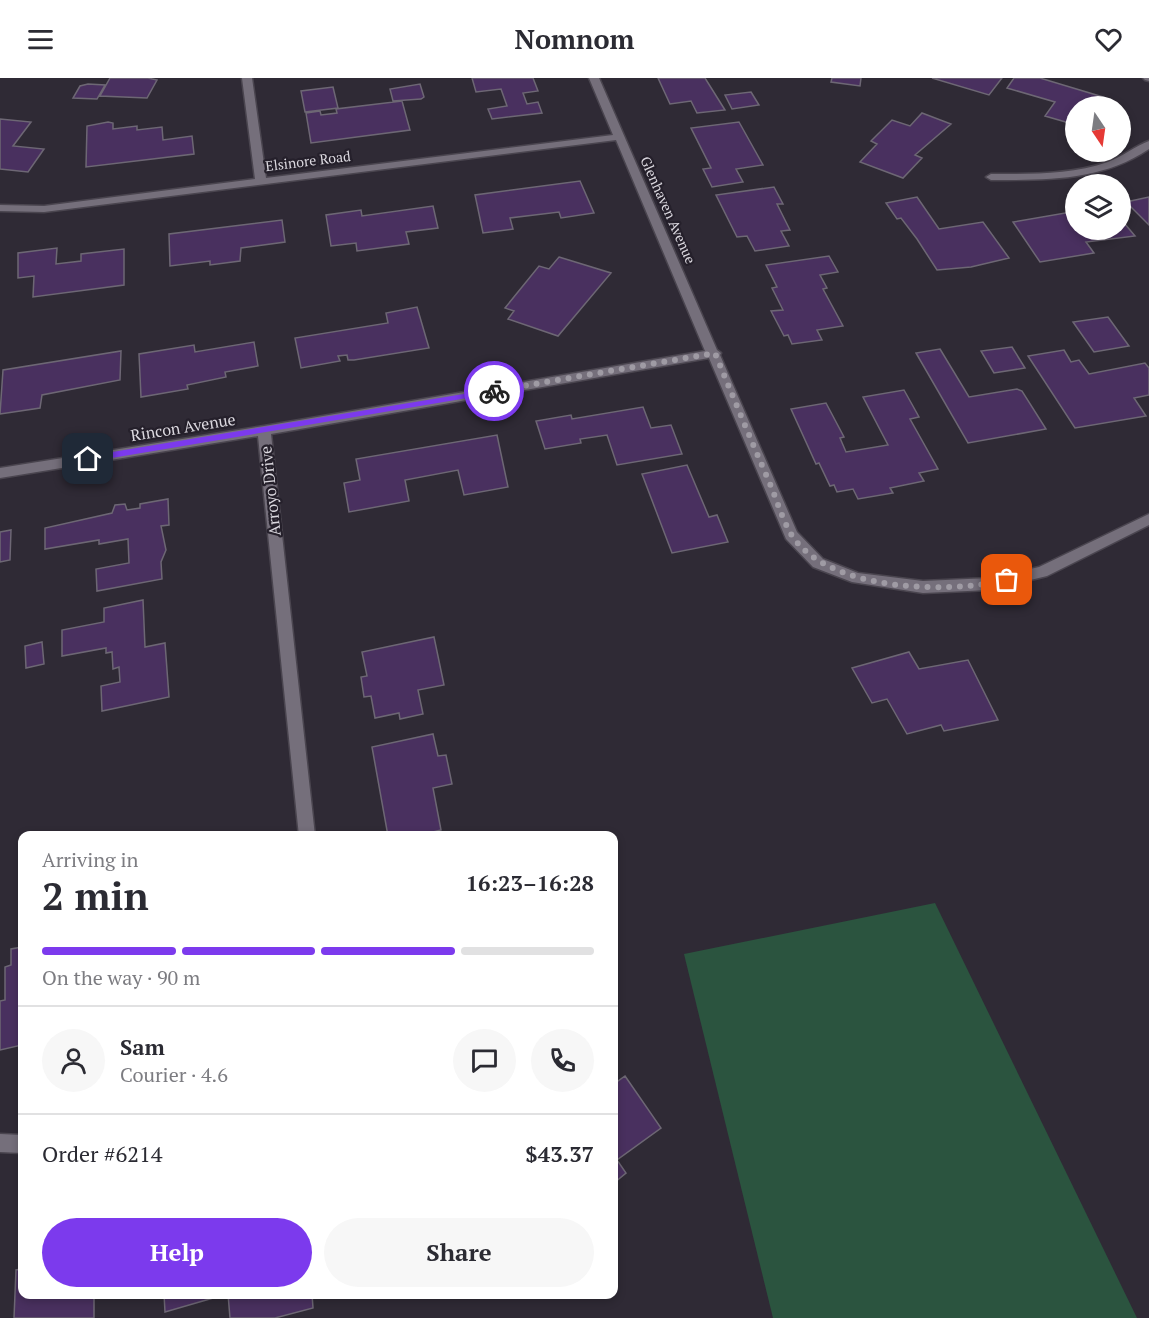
<!DOCTYPE html>
<meta charset="utf-8">
<style>
:root{--surface:#fff;--page:#f7f7f7;--text:#2b2b33;--muted:#7c7c81;--line:#e1e1e2;--accent:#7c3aed}
body{margin:0;font-family:"PT Serif",serif;background:var(--page);color:var(--text);height:100vh;display:flex;flex-direction:column;font-size:22px;white-space:nowrap}
*{box-sizing:border-box;margin:0}
p{font-size:20px;color:var(--muted)}
.icon{flex:none;width:33px;height:33px;fill:none;stroke:currentColor;stroke-width:2;stroke-linecap:round;stroke-linejoin:round}
.map{position:relative;flex:1;overflow:hidden}
.drawer{position:absolute;left:18px;top:753px;width:600px;height:468px;display:flex;flex-direction:column;background:var(--surface);border-radius:12px;box-shadow:0 3px 9px #0003}
.drawer>*{flex:none}
.needle{width:39px;rotate:167deg}
.tools{position:absolute;left:1065px;top:18px;display:grid;gap:12px}
.tools a{display:grid;place-items:center;width:66px;height:66px;border-radius:50%;background:var(--surface);box-shadow:0 3px 9px #0003;font-size:30px}
.pin{position:absolute;display:grid;place-items:center;width:51px;height:51px;color:#fff;margin:-26px;border-radius:12px;box-shadow:0 3px 9px #0006}
.courier{position:absolute;display:grid;place-items:center;width:60px;height:60px;margin:-30px;border:4px solid #7c3aed;border-radius:50%;background:#fff;color:#222;box-shadow:0 2px 8px #0007}
.headline em{font-style:normal;font-weight:700}
.headline div{display:flex;flex-direction:column-reverse}
.headline{display:flex;align-items:center;justify-content:space-between;height:102px;padding:0 24px}
h1{font-size:39px;font-weight:700;line-height:45px}
.bar{display:grid;grid-template-columns:repeat(4,1fr);gap:9px 6px;align-content:center;height:72px;padding:0 24px}
.bar i{height:8px;border-radius:4px;background:var(--line)}
.bar .current{background:var(--accent)}
.bar p{grid-column:span 4}
.line{display:flex;align-items:center;gap:15px;padding:0 24px;border-top:2px solid var(--line)}
.line div{flex:1}
.round{display:grid;place-items:center;flex:none;width:63px;height:63px;border-radius:32px;background:var(--page)}
.cta{display:flex;gap:12px;margin-top:auto;padding:12px 24px}
.cta a{flex:1;height:69px;border-radius:36px;background:var(--accent);color:#fff;font-size:24px;font-weight:700;line-height:69px;text-align:center}
.cta a+a{background:var(--page);color:var(--text)}
header{display:flex;justify-content:space-between;align-items:center;height:78px;padding:0 24px;background:var(--surface);font-size:27px;font-weight:700}
.map>svg:first-child{display:block}
</style>
<header><svg class="icon" aria-label="menu" viewBox="0 0 24 24"><path d="M4 6h16M4 12h16M4 18h16"/></svg>Nomnom<svg class="icon" aria-label="heart" viewBox="0 0 24 24"><path d="M12 20l-8-8c-3-5 5-10 8-4 3-6 11-1 8 4z"/></svg></header>
<div class="map">
<svg width="1149" height="1240" viewBox="0 0 1149 1240">
<rect width="100%" height="100%" fill="#2f2a35"/>
<path fill="#2b543f" d="M 935,825 L 1137,1240 L 773,1240 L 684,876 Z"/>
<path fill="#49305f" stroke="#6d6774" stroke-width="1.5" d="M 110,0 L 148,0 L 157,2 L 147,20 L 100,18 Z
M 472,0 L 533,0 L 538,13 L 523,15 L 527,26 L 538,24 L 542,35 L 492,41 L 488,31 L 507,28 L 501,11 L 476,14 Z
M 658,0 L 705,0 L 725,32 L 697,35 L 691,23 L 670,26 Z
M 832,0 L 861,0 L 860,8 L 831,4 Z
M 932,0 L 1002,0 L 989,17 Z
M 1014,0 L 1040,0 L 1103,19 L 1109,24 L 1106,28 L 1076,28 L 1076,47 L 1045,38 L 1055,24 L 1007,10 Z
M 88,6 L 105,7 L 97,21 L 73,20 L 80,8 Z
M 420,6 L 424,19 L 421,21 L 393,23 L 390,11 Z
M 333,9 L 338,30 L 305,34 L 301,13 Z
M 751,14 L 759,27 L 732,31 L 725,17 Z
M 402,23 L 410,52 L 311,65 L 306,35 L 320,33 L 321,37 L 337,35 L 336,31 Z
M 922,35 L 951,46 L 915,77 L 922,80 L 903,100 L 860,84 L 877,66 L 871,63 L 892,42 L 910,48 Z
M 0,41 L 31,44 L 13,68 L 44,71 L 28,94 L 0,91 Z
M 108,44 L 113,45 L 113,51 L 137,48 L 137,52 L 162,49 L 163,62 L 192,58 L 194,76 L 86,89 L 87,48 Z
M 739,44 L 763,87 L 736,91 L 743,104 L 712,109 L 703,91 L 711,90 L 691,50 Z
M 580,103 L 594,135 L 561,140 L 559,134 L 510,140 L 513,151 L 483,155 L 475,117 Z
M 774,109 L 783,126 L 777,126 L 790,152 L 781,153 L 789,168 L 755,173 L 747,158 L 737,159 L 716,117 Z
M 917,119 L 939,151 L 983,144 L 1009,180 L 971,189 L 937,192 L 917,161 L 901,140 L 897,141 L 886,125 Z
M 1149,119 L 1149,147 L 1126,124 Z
M 433,128 L 438,150 L 406,154 L 409,166 L 357,173 L 356,165 L 331,168 L 326,137 L 361,132 L 362,138 Z
M 1071,134 L 1076,138 L 1076,152 L 1120,152 L 1120,140 L 1135,158 L 1086,164 L 1094,175 L 1040,184 L 1013,144 Z
M 282,142 L 285,164 L 241,170 L 240,183 L 210,187 L 210,183 L 170,188 L 169,156 Z
M 57,170 L 56,186 L 81,183 L 81,176 L 124,171 L 124,207 L 33,219 L 34,198 L 18,200 L 18,175 Z
M 829,178 L 838,194 L 820,197 L 827,210 L 823,211 L 843,248 L 817,252 L 822,262 L 792,266 L 788,257 L 784,258 L 771,233 L 783,232 L 772,210 L 777,209 L 766,187 Z
M 559,179 L 611,195 L 558,258 L 508,241 L 514,233 L 505,230 L 539,188 L 549,191 Z
M 417,229 L 429,270 L 354,282 L 348,282 L 347,277 L 338,278 L 340,283 L 301,290 L 295,260 L 388,245 L 386,235 Z
M 1108,239 L 1129,268 L 1094,274 L 1073,244 Z
M 254,264 L 258,288 L 225,294 L 226,299 L 187,307 L 188,311 L 141,319 L 139,276 L 194,267 L 195,274 Z
M 1012,269 L 1025,290 L 994,295 L 981,273 Z
M 940,271 L 969,319 L 1017,311 L 1022,313 L 1046,351 L 968,365 L 916,275 Z
M 1064,272 L 1071,284 L 1079,282 L 1089,296 L 1145,285 L 1149,290 L 1149,317 L 1134,320 L 1146,338 L 1075,350 L 1028,278 Z
M 121,273 L 120,302 L 42,317 L 40,330 L 0,336 L 3,292 Z
M 904,312 L 919,339 L 910,341 L 938,391 L 919,395 L 924,403 L 890,410 L 893,415 L 858,421 L 853,411 L 837,414 L 834,407 L 830,408 L 819,385 L 816,386 L 791,331 L 826,325 L 844,359 L 840,360 L 846,374 L 888,367 L 863,319 Z
M 643,329 L 651,350 L 671,347 L 682,376 L 617,387 L 607,357 L 580,361 L 581,365 L 545,371 L 536,343 L 571,337 L 572,341 Z
M 497,357 L 508,409 L 464,417 L 458,392 L 405,402 L 409,423 L 349,434 L 344,405 L 360,402 L 356,381 Z
M 687,387 L 709,439 L 717,437 L 728,464 L 672,475 L 642,396 Z
M 168,421 L 169,447 L 161,448 L 166,472 L 161,484 L 162,501 L 97,513 L 96,491 L 129,485 L 128,461 L 99,466 L 99,462 L 45,471 L 45,450 L 112,435 L 115,427 L 125,426 L 127,432 L 140,430 L 140,426 Z
M 11,452 L 10,482 L 0,484 L 0,454 Z
M 143,522 L 145,569 L 165,565 L 169,619 L 102,633 L 101,608 L 120,604 L 119,589 L 113,591 L 112,574 L 106,575 L 106,570 L 62,578 L 62,552 L 104,544 L 104,530 Z
M 434,559 L 444,607 L 418,612 L 423,636 L 400,641 L 399,635 L 375,640 L 371,618 L 364,619 L 361,599 L 367,598 L 362,574 Z
M 42,564 L 44,586 L 26,590 L 25,568 Z
M 909,574 L 919,591 L 968,582 L 998,642 L 944,653 L 941,647 L 907,656 L 887,621 L 872,625 L 852,590 Z
M 433,656 L 438,678 L 446,677 L 452,706 L 433,710 L 441,752 L 417,758 L 388,758 L 372,669 Z
M 22,859 L 22,967 L 0,972 L 0,923 L 5,922 L 5,889 L 11,887 L 11,871 L 22,869 Z
M 625,998 L 661,1050 L 617,1082 L 626,1095 L 614,1105 L 614,1006 Z
M 22,1191 L 22,1216 L 94,1216 L 94,1240 L 14,1240 L 16,1192 Z
M 164,1216 L 227,1216 L 165,1234 Z
M 228,1216 L 312,1216 L 313,1230 L 275,1240 L 230,1240 Z"/>
<g fill="none" stroke-linecap="round" stroke-linejoin="round">
<g stroke="#4a454f" stroke-width="3">
<path id="minor" d="M 242,0 L 252,0 L 266,100 L 613,57 L 589,0 L 599,0 L 717,272 L 721,275 L 720,277 L 797,454 L 823,481 L 858,495 L 923,503 L 990,500 L 1039,489 L 1149,436 L 1149,447 L 1047,498 L 990,512 L 923,515 L 852,504 L 813,489 L 786,461 L 709,280 L 271,356 L 315,758 L 299,758 L 258,358 L 0,400 L 0,390 L 264,348 L 705,273 L 616,62 L 44,134 L 0,133 L 0,127 L 44,128 L 255,101 Z
M 1143,0 L 1149,0 L 1149,3 L 1145,2 Z
M 1149,63 L 1149,71 C 1102,103 1046,102 991,102 L 986,99 L 991,96 C 1030,96 1070,97 1108,84 C 1122,79 1135,68 1149,63 Z
M 0,1056 L 22,1057 L 22,1075 L 0,1074 Z"/>
</g>
<use href="#minor" fill="#756f7b" fill-rule="evenodd"/>
</g>
<path fill="#7c3aed" d="M 494,311 L 497,315 L 88,384 L 84,381 L 88,378 Z"/>
<g fill="none" stroke-linecap="round" stroke-linejoin="round">
<path stroke="#9f9ba4" stroke-width="6" stroke-dasharray="0 10.8" d="M 494,313 L 715,275 C 733,319 751,362 770,406 C 777,422 782,441 791,456 C 827,514 948,516 1007,502"/>
</g>
<g text-anchor="middle" stroke-width="4.5" stroke-linejoin="round" paint-order="stroke">
<g font-size="14" fill="#dbd8df" stroke="#25202b">
<text transform="translate(308 83) rotate(-7)" y="5">Elsinore Road</text>
<text transform="translate(668 132) rotate(66)" y="5">Glenhaven Avenue</text>
</g>
<g font-size="16" fill="#dbd8df" stroke="#25202b">
<text transform="translate(183 349) rotate(-9)" y="6">Rincon Avenue</text>
<text transform="translate(270 413) rotate(-96)" y="6">Arroyo Drive</text>
</g>
</g>
</svg>
<div class="tools">
<a><svg class="needle" viewBox="-14 -14 28 28"><path d="M0-13l5 13h-10z" fill="#e53935"/><path d="M0 13l5-13h-10z" fill="#7c7c81"/></svg></a>
<a><svg class="icon" aria-label="layers" viewBox="0 0 24 24"><path d="M12 4l9 5-9 5-9-5zM3 14l9 5 9-5"/></svg></a>
</div>
<div class="pin" style="left:1007px;top:502px;background:#ea580c"><svg class="icon" aria-label="bag" viewBox="0 0 24 24"><path d="M5 8h14l-1 12H6zM9 8a3 3 0 0 1 6 0"/></svg></div>
<div class="pin" style="left:88px;top:381px;background:#1f2937"><svg class="icon" aria-label="home" viewBox="0 0 24 24"><path d="M3 11l9-7 9 7M6 9v11h12V9"/></svg></div>
<div class="courier" style="left:494px;top:313px"><svg class="icon" aria-label="bike" viewBox="0 0 24 24"><circle cx="6" cy="16" r="4"/><circle cx="18" cy="16" r="4"/><path d="M6 16l4-8h5l3 8M10 8l3 8H6M13 5h3"/></svg></div>
<section class="drawer">
<div class="headline"><div><h1>2 min</h1><p>Arriving in</p></div><em>16:23–16:28</em></div>
<div class="bar"><i class="current"></i><i class="current"></i><i class="current"></i><i></i><p>On the way · 90 m</p></div>
<div class="line" style="height:108px"><a class="round"><svg class="icon" aria-label="person" viewBox="0 0 24 24"><circle cx="12" cy="8" r="4"/><path d="M4 21q1-7 8-7t8 7"/></svg></a><div><b>Sam</b><p>Courier · 4.6</p></div><a class="round"><svg class="icon" aria-label="chat" viewBox="0 0 24 24"><path d="M4 5h16v11H9l-5 4z"/></svg></a><a class="round"><svg class="icon" aria-label="phone" viewBox="0 0 24 24"><path d="M5 4h4l2 5-3 2q2 4 5 5l2-3 5 2v4C11 20 4 13 5 4z"/></svg></a></div>
<div class="line" style="height:78px"><div>Order #6214</div><b>$43.37</b></div>
<div class="cta"><a>Help</a><a>Share</a></div>
</section>
</div>
